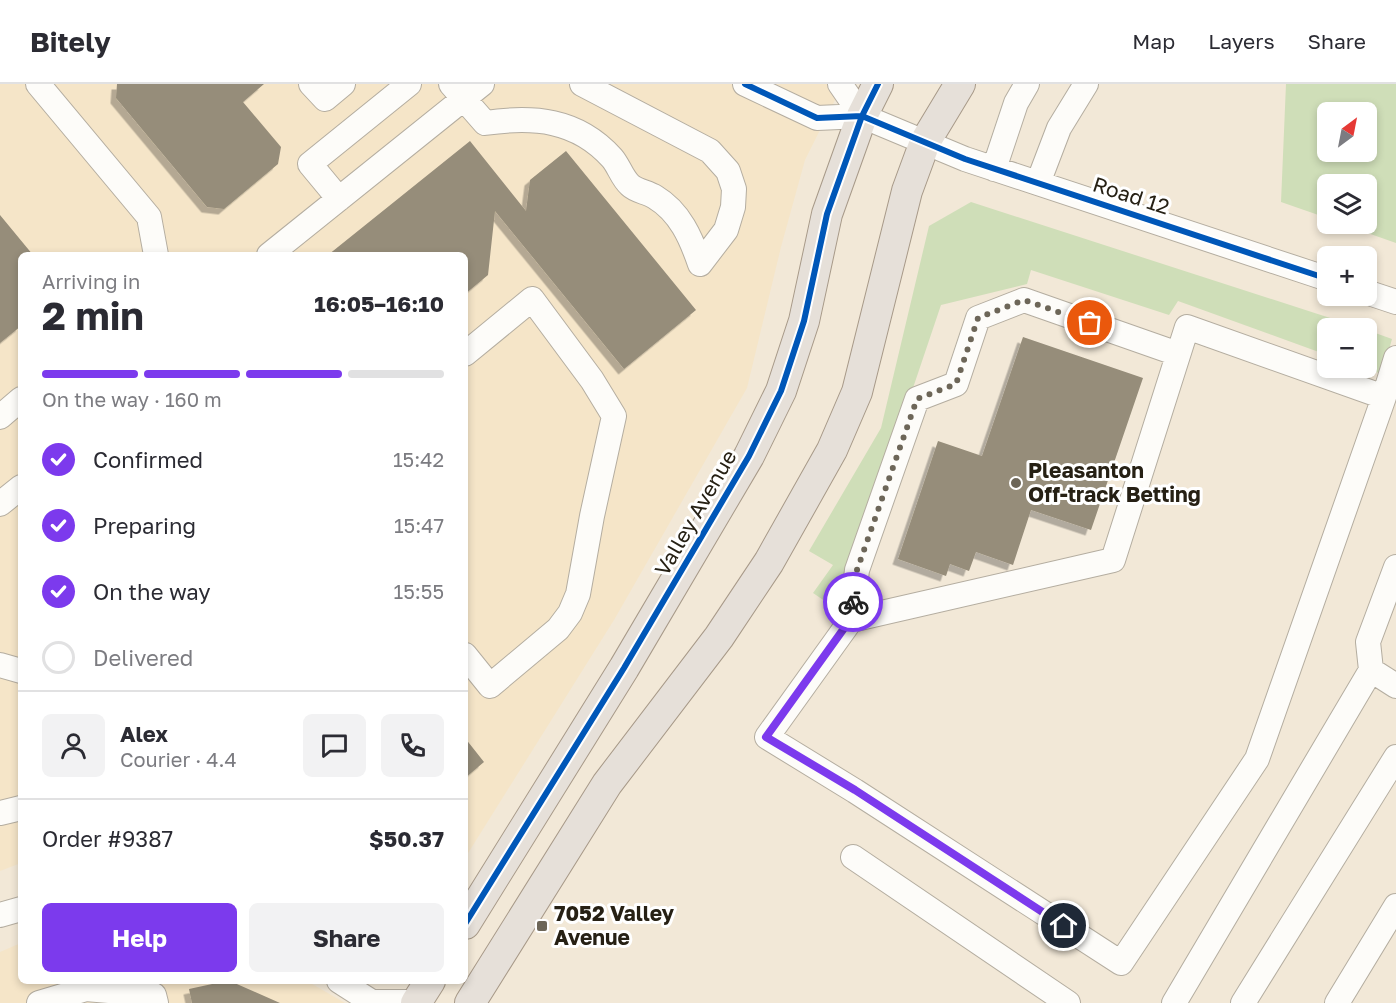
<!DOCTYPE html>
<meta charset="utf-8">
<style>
:root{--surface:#fff;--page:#f2f2f3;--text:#2b2b33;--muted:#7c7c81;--line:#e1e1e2;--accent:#7c3aed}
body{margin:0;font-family:"Golos Text",sans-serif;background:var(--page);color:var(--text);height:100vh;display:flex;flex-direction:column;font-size:22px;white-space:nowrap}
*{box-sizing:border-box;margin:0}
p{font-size:20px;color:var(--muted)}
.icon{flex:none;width:33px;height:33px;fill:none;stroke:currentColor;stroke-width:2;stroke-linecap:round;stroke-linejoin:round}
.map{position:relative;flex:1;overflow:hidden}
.details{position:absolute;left:18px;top:168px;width:450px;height:732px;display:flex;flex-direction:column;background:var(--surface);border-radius:9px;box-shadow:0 3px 9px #0003}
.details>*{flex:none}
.needle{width:39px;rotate:32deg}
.fabs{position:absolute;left:1317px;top:18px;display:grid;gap:12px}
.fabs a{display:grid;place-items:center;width:60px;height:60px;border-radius:9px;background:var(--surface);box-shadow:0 3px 9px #0003;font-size:30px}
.pin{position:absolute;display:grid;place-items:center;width:51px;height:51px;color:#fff;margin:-26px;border:3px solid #fff;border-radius:50%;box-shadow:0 2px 6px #0007}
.courier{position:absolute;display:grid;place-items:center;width:60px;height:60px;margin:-30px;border:4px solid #7c3aed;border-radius:50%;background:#fff;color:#222;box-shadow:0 2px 8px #0007}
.headline em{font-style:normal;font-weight:700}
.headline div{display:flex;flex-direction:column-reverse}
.headline{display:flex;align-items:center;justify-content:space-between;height:102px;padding:0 24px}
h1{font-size:39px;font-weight:700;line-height:45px}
.bar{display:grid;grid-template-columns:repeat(4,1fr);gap:9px 6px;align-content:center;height:72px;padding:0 24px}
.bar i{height:8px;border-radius:4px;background:var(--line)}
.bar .active{background:var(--accent)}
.bar p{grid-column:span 4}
.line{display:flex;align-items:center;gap:15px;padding:0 24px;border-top:2px solid var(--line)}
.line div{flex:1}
.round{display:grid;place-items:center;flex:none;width:63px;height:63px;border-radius:9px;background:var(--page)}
ol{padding:0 24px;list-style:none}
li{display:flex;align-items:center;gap:18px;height:66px}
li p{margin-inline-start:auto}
li .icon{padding:6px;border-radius:50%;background:var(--accent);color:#fff;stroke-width:4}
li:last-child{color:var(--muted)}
li i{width:33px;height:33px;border:3px solid var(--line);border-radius:50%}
.primary-button{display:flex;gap:12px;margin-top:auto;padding:12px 24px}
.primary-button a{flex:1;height:69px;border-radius:9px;background:var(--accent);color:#fff;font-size:24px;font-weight:700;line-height:69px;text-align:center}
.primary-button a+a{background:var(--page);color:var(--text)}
header{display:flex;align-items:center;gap:36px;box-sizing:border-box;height:84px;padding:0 30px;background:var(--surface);border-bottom:2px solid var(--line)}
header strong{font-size:28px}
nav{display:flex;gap:33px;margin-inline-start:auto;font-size:21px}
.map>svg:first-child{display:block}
</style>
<header>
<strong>Bitely</strong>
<nav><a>Map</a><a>Layers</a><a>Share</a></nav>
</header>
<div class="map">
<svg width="1396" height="919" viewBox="0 0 1396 919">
<defs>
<filter id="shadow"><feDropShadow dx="-5.5" dy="5.5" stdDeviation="0" flood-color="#0004"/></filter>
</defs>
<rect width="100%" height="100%" fill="#f2e8d7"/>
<path fill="#f5e5c8" d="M 0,0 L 843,0 L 805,76 L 781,163 L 747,304 L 614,536 L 465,774 L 465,171 L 21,171 L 21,779 L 0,787 Z
M 21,859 L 21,897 L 307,897 L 345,919 L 0,919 L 0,868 Z"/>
<path fill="#cfdeb8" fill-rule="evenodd" d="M 1286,0 L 1396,0 L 1396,159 L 1342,140 L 1366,140 L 1366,100 L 1328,100 L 1327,134 L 1281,118 ZM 1328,28 L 1366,28 L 1366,68 L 1328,68 Z
M 971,118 L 1361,244 L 1328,244 L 1327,271 L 1178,217 L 1169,231 L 1031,186 L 1027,200 L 941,221 L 838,526 L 813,509 L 833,481 L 809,467 L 881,344 L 929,142 Z
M 1367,246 L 1392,255 L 1382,290 L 1364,284 L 1366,284 Z"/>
<path fill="#968d7a" filter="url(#shadow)" d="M 117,0 L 264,0 L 243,18 L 281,63 L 278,80 L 224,125 L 207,123 L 116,14 Z
M 470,57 L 526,127 L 530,96 L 566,67 L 696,226 L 624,285 L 495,127 L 488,191 L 465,210 L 465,171 L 328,171 Z
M 0,131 L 33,171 L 21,171 L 21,242 L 0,259 Z
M 1023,253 L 1143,294 L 1091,446 L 1031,426 L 1013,481 L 976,468 L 969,487 L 950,480 L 946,492 L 898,475 L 938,357 L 982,372 Z
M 465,654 L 484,678 L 465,694 Z
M 226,897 L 230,897 L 280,919 L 192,919 L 189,905 Z"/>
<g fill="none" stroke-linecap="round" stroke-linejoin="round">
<g stroke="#b4ada0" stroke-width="26">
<path id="minor" d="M 38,0 L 149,133 L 156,171
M 311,0 L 325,15 L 343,0
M 451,0 L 485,39 C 533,32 577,35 612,74 C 619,82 622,94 630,101 C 636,107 647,108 655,113 C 680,128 691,154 700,180
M 582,0 L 710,67 L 728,87 L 734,105 L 733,123 L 726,146 L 700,180
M 745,0 L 817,34 L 862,32 L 965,75 L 1328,195
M 840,0 L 862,32
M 994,85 L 1016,19 L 1027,0
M 1038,99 L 1059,44 L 1086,0
M 339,115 L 310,80 L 409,0
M 269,171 L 482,0
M 1366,208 L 1396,218
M 465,270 L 532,215 L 592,296 L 614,332 L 592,432 L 578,510 L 570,529 L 558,545 L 490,602 L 465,571
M 1384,313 L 1187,243 L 1113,476 L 851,536 L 767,653 L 855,707 L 1121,879 L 1257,675 L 1384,313 L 1396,274
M 0,333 L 21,315
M 0,420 L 21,403
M 851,536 L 857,486 L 917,315 L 956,300 L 978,234 L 1024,216 L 1178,270
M 0,581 L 21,587
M 1371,586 L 1396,602
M 0,729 L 21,724
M 853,773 L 1068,919
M 0,831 L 21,825
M 339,897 L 372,918 L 417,918
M 39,919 L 86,905 L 154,911 L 156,919
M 1174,919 L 1371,586 L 1368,558 L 1396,483
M 1243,919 L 1396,673
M 1337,919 L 1396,822"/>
</g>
<g stroke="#a79988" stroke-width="32">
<path id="major" d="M 465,840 L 624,584 L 749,372 L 781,307 L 804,237 L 827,130 L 862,32 L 878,0
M 416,919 L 430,897
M 470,919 L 607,700 L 719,553 L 769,478 L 832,366 L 857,308 L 907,107 L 925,58 L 960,0"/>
</g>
<use href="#minor" stroke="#fdfcf9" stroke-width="24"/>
<use href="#major" stroke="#e6e0d9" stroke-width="30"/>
<g stroke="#fff" stroke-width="10">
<path id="cycleway" d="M 745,0 L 817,34 L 862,32 L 965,75 L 1328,195
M 465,840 L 624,584 L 749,372 L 781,307 L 804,237 L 827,130 L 862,32 L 878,0"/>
</g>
<use href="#cycleway" stroke="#0057b8" stroke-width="6"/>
</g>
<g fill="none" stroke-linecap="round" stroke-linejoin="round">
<path stroke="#6d6658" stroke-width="6" stroke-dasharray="0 10.8" d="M 853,518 L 857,486 L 917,315 L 956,300 L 978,234 L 1024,216 L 1090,239"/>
<path stroke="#7c3aed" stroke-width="8" d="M 853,518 L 850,536 L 766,653 L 855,706 L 1064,842"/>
</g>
<g fill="#6d6658" stroke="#fff" stroke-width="2">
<circle cx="1016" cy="399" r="6"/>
<rect x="536" y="836" width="12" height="12" rx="3"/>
</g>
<g text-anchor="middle" stroke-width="6" stroke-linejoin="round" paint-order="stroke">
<g font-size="21" fill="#262014" stroke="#fff">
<text transform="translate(1131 112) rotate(18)" y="7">Road 12</text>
<text transform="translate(696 429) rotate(-60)" y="7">Valley Avenue</text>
</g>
<g font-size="21" font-weight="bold" fill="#262014" stroke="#fff" text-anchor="start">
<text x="1028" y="394">Pleasanton<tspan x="1028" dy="24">Off-track Betting</tspan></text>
<text x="554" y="837">7052 Valley<tspan x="554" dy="24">Avenue</tspan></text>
</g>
</g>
</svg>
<div class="fabs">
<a><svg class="needle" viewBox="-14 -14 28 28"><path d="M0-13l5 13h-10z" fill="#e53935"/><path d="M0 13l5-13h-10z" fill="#7c7c81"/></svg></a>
<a><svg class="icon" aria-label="layers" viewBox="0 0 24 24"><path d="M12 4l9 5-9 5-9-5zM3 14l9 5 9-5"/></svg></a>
<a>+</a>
<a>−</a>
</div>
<div class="pin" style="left:1090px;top:239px;background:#ea580c"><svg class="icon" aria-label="bag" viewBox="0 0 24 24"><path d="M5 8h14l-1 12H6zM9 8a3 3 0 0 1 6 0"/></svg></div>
<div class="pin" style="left:1064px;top:842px;background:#1f2937"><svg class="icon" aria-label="home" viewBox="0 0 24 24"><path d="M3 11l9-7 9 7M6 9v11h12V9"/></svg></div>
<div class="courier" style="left:853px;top:518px"><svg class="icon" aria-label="bike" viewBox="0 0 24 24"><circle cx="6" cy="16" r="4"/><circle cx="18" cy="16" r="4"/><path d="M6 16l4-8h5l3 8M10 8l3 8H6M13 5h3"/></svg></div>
<section class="details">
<div class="headline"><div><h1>2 min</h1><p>Arriving in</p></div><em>16:05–16:10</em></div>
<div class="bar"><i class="active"></i><i class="active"></i><i class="active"></i><i></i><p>On the way · 160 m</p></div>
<ol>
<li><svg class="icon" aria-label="check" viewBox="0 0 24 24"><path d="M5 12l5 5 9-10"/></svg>Confirmed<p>15:42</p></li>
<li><svg class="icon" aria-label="check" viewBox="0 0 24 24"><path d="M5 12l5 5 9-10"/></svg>Preparing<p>15:47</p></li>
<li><svg class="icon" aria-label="check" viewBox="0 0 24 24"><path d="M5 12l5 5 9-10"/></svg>On the way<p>15:55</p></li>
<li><i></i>Delivered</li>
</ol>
<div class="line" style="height:108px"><a class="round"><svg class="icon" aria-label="person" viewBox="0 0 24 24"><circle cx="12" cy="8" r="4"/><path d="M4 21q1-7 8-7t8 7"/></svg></a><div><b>Alex</b><p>Courier · 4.4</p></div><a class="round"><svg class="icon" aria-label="chat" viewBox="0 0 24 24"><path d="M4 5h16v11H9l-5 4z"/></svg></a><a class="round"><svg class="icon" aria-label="phone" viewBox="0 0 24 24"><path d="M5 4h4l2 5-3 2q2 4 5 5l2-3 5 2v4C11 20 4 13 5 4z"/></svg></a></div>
<div class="line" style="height:78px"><div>Order #9387</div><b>$50.37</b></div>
<div class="primary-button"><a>Help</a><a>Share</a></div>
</section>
</div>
